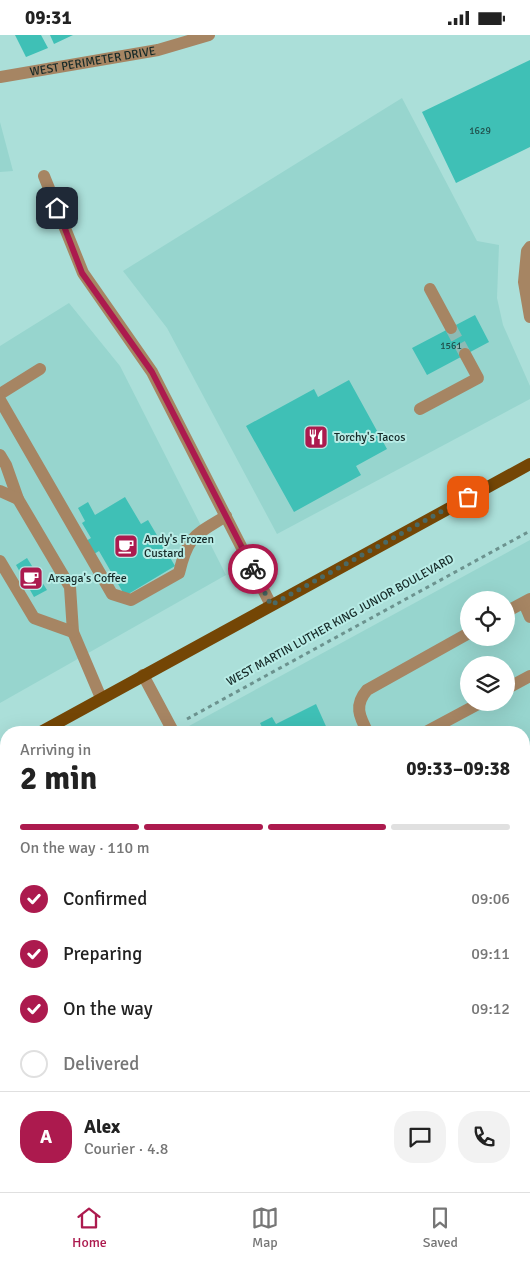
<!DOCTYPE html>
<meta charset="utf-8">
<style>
:root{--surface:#fff;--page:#f2f2f2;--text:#222;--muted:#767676;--line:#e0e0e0;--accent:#ac1a4e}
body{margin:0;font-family:Signika,sans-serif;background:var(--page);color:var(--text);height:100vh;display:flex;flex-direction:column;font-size:19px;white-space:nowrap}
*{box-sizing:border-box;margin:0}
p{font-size:16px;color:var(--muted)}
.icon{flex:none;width:28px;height:28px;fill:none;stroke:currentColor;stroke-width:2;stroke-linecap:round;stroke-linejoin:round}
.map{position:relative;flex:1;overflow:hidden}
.drawer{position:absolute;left:0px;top:691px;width:530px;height:466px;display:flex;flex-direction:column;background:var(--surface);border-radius:20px 20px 0 0;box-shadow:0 5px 20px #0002}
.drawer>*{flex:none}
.tools{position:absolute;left:460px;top:556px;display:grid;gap:10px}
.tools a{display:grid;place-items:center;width:55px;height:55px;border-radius:50%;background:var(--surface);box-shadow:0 5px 20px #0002;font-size:25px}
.pin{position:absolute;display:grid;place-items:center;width:42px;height:42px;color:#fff;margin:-21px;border-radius:10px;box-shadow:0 2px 8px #0006}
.courier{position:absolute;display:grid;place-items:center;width:50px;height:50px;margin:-25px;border:4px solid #ac1a4e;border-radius:50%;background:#fff;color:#222;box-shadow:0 1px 6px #0007}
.summary em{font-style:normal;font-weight:800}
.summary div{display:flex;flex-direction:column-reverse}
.summary{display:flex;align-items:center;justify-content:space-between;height:85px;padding:0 20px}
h1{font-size:32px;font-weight:800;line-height:38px}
.bar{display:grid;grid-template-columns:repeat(4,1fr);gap:8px 5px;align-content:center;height:60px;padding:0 20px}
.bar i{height:6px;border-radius:4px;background:var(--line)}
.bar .on{background:var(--accent)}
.bar p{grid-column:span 4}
.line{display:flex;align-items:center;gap:12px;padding:0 20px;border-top:1px solid var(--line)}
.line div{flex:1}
.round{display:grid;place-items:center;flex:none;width:52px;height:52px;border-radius:20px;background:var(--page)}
ol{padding:0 20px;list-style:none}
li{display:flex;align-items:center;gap:15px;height:55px}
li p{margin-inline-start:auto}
li .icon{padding:5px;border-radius:50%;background:var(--accent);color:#fff;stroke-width:4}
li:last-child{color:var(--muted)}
li i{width:28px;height:28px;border:2px solid var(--line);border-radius:50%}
.status{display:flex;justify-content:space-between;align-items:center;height:35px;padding:0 25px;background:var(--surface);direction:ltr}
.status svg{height:14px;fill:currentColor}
.tab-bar{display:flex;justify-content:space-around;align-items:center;height:70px;border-top:1px solid var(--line);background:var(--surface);font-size:14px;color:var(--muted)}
.tab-bar a{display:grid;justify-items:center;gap:2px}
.tab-bar .on{color:var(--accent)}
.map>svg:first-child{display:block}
</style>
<div class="status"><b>09:31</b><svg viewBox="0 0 49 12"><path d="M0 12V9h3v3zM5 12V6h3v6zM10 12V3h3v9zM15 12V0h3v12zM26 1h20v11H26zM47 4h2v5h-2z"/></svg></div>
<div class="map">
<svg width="530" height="1157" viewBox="0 0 530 1157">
<rect width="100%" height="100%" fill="#abdfd9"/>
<path fill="#97d5ce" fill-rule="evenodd" d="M 402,63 L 477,206 L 499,210 L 497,263 L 503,290 L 530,351 L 530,364 L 277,499 L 167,293 L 123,236 Z
M 0,87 L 13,136 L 0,137 Z
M 69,268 L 120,331 L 226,540 L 0,668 L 0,311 Z
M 530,505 L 530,1157 L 0,1157 L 0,795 L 6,792 L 6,1151 L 524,1151 L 524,698 L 178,697 ZM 469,565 L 506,565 L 506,602 L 469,602 ZM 469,630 L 506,630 L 506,668 L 469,668 Z"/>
<path fill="#3fc0b6" d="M 15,0 L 41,0 L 48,13 L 26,22 Z
M 50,0 L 73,0 L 54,9 Z
M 530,25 L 530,112 L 456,148 L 422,77 Z
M 475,280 L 489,307 L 427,340 L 412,313 Z
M 349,345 L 387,414 L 356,431 L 361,440 L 294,477 L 246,391 L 314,354 L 318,362 Z
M 125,462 L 141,489 L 148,485 L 175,531 L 125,561 L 99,516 L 94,519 L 86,506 L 91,503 L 82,488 L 85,486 L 78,473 L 88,467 L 95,480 Z
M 27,523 L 47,555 L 34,562 L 16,530 Z
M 316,669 L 329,698 L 256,698 L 263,694 L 260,688 L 272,682 L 276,689 Z
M 524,823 L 526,829 L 530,827 L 530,921 L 524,907 Z
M 524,974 L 530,987 L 530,1047 L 524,1033 Z
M 6,1000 L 6,1089 L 0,1092 L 0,1003 Z
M 171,1151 L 315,1151 L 318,1157 L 159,1157 Z
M 345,1151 L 364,1151 L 351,1157 L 348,1157 Z"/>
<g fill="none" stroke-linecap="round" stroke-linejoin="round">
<path stroke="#8dbbb5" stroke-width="12" stroke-dasharray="12 6" stroke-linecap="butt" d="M 451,293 L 465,319"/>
<path stroke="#6c938f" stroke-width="3" stroke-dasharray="4 4" stroke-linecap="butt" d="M 187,684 L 530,496
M 0,788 L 6,784"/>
<g stroke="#a68563" stroke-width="12">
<path id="s1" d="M 0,42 L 158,15 L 209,0"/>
<path d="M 44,141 L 83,238 L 152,337 L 271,570"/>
<path d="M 530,212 L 527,216 L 524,247 L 530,282"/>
<path d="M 430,254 L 451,293"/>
<path d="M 0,359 L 40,334"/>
<path d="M 0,365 L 112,559 L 131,565 L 179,538 C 188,500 195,500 226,481"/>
<path d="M 420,374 L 478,343 L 465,319"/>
<path d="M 0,420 L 6,430 L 18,464 L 70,552 L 73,597 L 101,663"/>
<path d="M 0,456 L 18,464"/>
<path d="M 0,526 L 34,583 L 73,597"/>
<path d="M 524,568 L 530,582"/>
<path d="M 506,577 L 530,564"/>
<path d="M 143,640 L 174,698"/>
<path d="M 506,654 L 530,641"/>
<path d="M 368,698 C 359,681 354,670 367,655 L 469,598"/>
<path d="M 424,698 L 480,668"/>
<path d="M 0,858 L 6,854"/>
<path d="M 0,928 L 6,924"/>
<path d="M 524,1146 L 530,1143"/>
<path d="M 500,1157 L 513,1151"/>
</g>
<path stroke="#744605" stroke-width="12" d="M 39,698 L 530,429
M 0,719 L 6,716"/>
</g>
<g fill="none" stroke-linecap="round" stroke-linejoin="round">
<path stroke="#4a6965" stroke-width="5" stroke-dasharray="0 9" d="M 253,534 L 271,570 L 468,462"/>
<path stroke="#ac1a4e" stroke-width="6" d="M 57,173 L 82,238 L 152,337 L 253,534"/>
</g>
<defs>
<g id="restaurant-square" transform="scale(1.25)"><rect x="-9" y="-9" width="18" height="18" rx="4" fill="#ac1a4e" stroke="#b8ece6"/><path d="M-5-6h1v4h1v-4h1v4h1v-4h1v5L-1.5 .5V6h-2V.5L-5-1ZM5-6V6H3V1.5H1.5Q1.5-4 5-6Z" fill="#fff"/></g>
<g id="cafe-square" transform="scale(1.25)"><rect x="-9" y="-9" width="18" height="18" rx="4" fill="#ac1a4e" stroke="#b8ece6"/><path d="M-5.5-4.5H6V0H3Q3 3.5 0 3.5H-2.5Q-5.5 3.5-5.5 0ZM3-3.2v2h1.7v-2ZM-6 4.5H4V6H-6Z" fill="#fff"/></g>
</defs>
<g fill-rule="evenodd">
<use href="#restaurant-square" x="316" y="402"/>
<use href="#cafe-square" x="126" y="511"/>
<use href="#cafe-square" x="31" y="543"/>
</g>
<g text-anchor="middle" stroke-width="4" stroke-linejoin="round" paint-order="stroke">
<g font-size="10" fill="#204f4b">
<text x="480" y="99">1629</text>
<text x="451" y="314">1561</text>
</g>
<g font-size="12" fill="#152927" stroke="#b8ece6">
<text dy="4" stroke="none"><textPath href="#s1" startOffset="94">WEST PERIMETER DRIVE</textPath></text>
<text transform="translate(340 585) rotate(-29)" y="4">WEST MARTIN LUTHER KING JUNIOR BOULEVARD</text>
</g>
<g font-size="12" fill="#152927" stroke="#b8ece6" text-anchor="start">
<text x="334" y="406">Torchy's Tacos</text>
<text x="144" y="508">Andy's Frozen<tspan x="144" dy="14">Custard</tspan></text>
<text x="48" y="547">Arsaga's Coffee</text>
</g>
</g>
</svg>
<div class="tools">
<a><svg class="icon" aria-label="locate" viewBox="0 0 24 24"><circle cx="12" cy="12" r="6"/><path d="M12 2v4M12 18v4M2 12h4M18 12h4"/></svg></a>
<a><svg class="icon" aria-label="layers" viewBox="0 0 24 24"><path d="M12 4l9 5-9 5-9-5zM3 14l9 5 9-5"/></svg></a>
</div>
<div class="pin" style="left:468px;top:462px;background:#ea580c"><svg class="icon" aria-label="bag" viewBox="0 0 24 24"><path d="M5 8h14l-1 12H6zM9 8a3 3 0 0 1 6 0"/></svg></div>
<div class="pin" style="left:57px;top:173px;background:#1f2937"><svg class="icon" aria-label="home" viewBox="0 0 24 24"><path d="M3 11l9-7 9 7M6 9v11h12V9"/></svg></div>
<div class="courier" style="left:253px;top:534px"><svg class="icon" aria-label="bike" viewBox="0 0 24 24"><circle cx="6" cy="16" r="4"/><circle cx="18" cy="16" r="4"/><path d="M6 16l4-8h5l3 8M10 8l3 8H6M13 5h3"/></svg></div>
<section class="drawer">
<div class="summary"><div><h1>2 min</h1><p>Arriving in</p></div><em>09:33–09:38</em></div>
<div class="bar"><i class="on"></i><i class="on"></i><i class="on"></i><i></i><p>On the way · 110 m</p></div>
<ol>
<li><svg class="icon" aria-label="check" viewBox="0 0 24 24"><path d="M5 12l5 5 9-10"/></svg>Confirmed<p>09:06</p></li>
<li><svg class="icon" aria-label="check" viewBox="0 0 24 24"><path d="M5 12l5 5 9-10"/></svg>Preparing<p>09:11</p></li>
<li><svg class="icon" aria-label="check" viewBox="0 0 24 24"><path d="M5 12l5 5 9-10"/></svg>On the way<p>09:12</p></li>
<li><i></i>Delivered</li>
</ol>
<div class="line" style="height:90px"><b class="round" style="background:var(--accent);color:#fff">A</b><div><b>Alex</b><p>Courier · 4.8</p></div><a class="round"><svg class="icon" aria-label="chat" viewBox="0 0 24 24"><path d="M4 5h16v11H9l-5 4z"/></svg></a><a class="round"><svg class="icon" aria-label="phone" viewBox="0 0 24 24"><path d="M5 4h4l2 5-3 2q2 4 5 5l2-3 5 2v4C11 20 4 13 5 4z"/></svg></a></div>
</section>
</div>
<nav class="tab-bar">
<a class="on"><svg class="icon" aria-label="home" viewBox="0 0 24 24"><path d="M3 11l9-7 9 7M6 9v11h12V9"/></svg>Home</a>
<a><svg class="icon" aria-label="map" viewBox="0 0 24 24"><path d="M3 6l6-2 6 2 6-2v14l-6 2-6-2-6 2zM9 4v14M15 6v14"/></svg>Map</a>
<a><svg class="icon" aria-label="saved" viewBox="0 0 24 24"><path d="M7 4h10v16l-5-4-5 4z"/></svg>Saved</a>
</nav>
